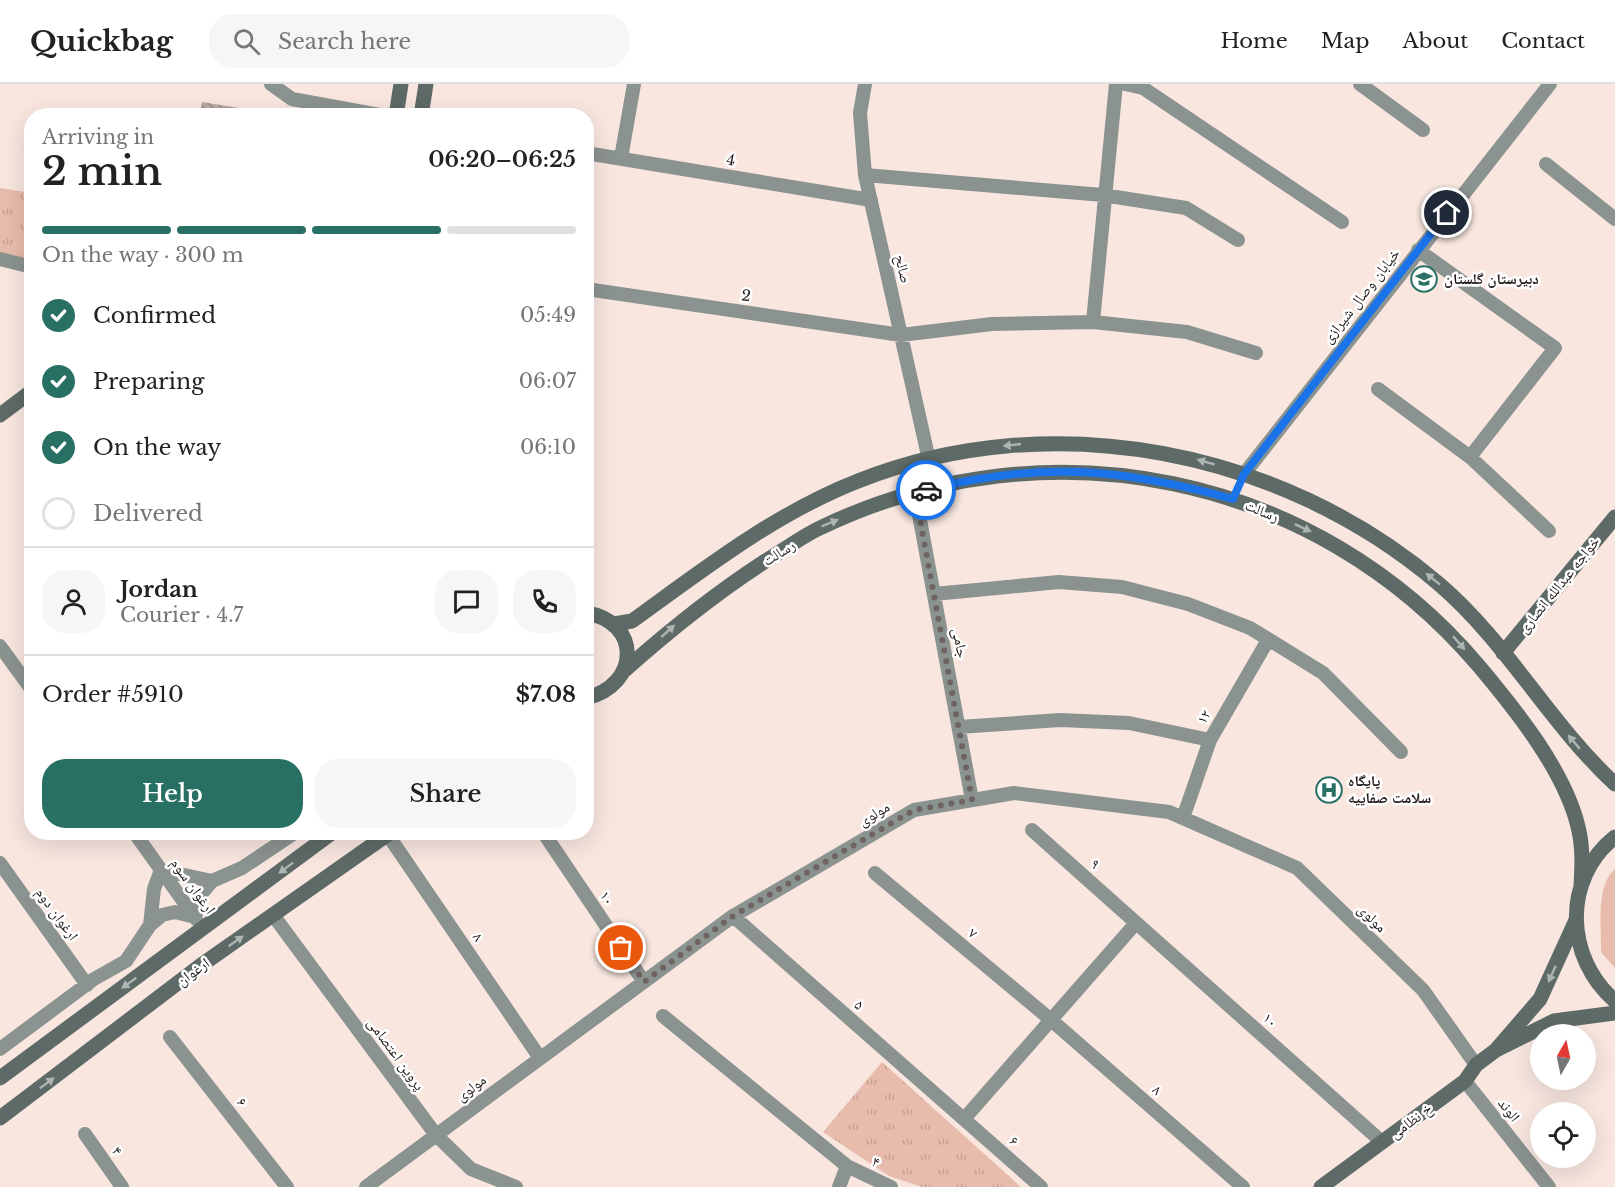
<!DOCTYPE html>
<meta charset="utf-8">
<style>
:root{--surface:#fff;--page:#f6f6f6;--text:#222;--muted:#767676;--line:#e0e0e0;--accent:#286f64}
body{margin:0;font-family:"Libre Baskerville","Noto Naskh Arabic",serif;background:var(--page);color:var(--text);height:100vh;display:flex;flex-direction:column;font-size:22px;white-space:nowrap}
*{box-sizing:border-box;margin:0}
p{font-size:20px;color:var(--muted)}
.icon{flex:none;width:33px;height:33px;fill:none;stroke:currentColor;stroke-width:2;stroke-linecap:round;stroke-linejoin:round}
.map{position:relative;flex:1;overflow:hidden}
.sheet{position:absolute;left:24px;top:24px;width:570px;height:732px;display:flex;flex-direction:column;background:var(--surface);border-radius:24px;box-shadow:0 6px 24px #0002}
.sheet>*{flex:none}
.needle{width:39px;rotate:9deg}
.tools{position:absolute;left:1530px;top:940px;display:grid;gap:12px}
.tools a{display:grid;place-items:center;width:66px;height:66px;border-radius:50%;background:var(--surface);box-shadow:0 6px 24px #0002;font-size:30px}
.pin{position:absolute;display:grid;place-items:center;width:51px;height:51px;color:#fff;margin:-26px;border:3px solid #fff;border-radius:50%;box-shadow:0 2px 6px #0007}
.courier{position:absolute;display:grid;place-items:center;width:60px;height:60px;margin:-30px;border:4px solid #1a73e8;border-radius:50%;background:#fff;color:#222;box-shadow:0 2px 8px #0007}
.headline em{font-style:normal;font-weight:600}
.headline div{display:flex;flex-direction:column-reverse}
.headline{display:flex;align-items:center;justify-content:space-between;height:102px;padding:0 18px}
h1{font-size:39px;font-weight:600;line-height:45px}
.bar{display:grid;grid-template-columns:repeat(4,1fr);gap:9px 6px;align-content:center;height:72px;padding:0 18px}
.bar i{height:8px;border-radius:4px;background:var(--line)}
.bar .active{background:var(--accent)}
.bar p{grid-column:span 4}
.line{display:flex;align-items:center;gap:15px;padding:0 18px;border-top:2px solid var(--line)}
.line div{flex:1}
.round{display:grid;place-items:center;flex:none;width:63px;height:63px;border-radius:24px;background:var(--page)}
ol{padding:0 18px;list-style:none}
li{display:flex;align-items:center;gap:18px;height:66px}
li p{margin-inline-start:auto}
li .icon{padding:6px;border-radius:50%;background:var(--accent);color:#fff;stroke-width:4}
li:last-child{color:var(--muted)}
li i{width:33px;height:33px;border:3px solid var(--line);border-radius:50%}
.primary-button{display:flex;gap:12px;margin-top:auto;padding:12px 18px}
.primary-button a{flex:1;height:69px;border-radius:24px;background:var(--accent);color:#fff;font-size:24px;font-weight:600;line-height:69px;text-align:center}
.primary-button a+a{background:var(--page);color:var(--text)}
header{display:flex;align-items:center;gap:36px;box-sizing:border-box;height:84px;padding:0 30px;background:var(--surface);border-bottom:2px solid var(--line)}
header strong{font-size:28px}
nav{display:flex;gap:33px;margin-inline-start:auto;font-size:21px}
.search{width:420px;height:54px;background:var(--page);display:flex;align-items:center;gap:15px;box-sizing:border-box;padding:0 21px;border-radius:24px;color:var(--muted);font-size:22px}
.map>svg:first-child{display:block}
</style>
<header>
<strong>Quickbag</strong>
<div class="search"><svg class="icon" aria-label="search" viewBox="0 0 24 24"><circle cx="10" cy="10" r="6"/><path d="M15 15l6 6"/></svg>Search here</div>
<nav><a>Home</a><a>Map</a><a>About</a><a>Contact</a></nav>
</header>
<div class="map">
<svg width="1615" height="1103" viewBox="0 0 1615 1103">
<defs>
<pattern id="park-tufts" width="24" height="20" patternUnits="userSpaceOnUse" patternTransform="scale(1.5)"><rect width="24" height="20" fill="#e7bcad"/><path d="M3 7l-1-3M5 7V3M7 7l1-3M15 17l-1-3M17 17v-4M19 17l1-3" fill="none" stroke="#c6a194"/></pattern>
<pattern id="building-back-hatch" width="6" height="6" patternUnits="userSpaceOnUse" patternTransform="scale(1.5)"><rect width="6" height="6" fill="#bbaaa4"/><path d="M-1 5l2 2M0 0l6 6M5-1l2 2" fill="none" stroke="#988a85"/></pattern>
</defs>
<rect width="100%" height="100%" fill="#f8e6df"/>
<path fill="#e7bcad" d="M 1615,785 L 1615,884 L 1601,868 C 1602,844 1595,802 1615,785 Z"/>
<path fill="url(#park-tufts)" d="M 0,104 L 31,109 L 31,176 L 0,169 Z
M 882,978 L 1021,1103 L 922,1103 L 889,1092 L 823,1048 Z"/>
<path fill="url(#building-back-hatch)" d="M 202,18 L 245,25 L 244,32 L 200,32 Z"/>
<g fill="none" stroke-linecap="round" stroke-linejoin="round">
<path stroke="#8b9391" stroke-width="14" d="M 271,0 L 292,15 L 385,32
M 865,0 L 860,29 L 865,91 L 929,376
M 1125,0 L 1143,4 L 1342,138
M 1360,0 L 1423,46
M 586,69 L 871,116
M 621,74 L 634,0
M 1546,80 L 1615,135
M 865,91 L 1103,111 L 1186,124 L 1238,156
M 1418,166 L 1555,264 L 1470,373
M 0,175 L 32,183
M 586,205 L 901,251 L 992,240 L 1093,238 L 1187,248 L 1256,269
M 1093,238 L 1116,0
M 1378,305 L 1470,373 L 1549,447
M 1244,390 L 1550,0
M 915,409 L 972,716
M 934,510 L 1059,498 L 1122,503 L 1188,520 L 1250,544 L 1323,589 L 1401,668
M 0,562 L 32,606
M 959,643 L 1060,636 L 1129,639 L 1210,656
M 1183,734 L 1210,656 L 1268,556
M 1032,746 L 1382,1058
M 134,748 L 196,835
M 543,748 L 644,898
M 388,751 L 540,974
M 0,779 L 87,901
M 875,789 L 1050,935 L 1243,1103
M 273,831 L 436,1051 L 471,1085 L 516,1103
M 733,832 L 1041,1103
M 150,841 L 154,805 L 161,786 L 212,797
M 663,932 L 847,1082 L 891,1103
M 170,953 L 287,1103
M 0,965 L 94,895 L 126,877 L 150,841 L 162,831 L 175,828 L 195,833 L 202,809 L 212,797 L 242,784 L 296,748
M 1465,997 L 1549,1103
M 964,1035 L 1136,839
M 85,1050 L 122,1103
M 366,1103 L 733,832 L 914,726 L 1014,709 L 1169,728 L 1297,784 L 1423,906 L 1476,981
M 839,1103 L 847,1082"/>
<path stroke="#5e6a67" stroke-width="15" d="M 396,32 L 401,0
M 421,32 L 426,0
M 0,331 L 32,307
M 586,529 C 641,537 641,601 586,614
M 614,540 L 632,537 C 704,485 774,430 858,397 C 1052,320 1282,366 1439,500 C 1507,558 1549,639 1615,700
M 1503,569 L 1615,433
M 625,586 C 672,544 721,505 775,471 C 790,462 806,450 822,443 C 1048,335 1316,390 1478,581 C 1515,625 1567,689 1579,747 C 1583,765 1582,783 1581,802
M 1615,753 C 1562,795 1565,874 1615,917
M 1576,836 L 1540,915 L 1496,966 L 1554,937 L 1615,929
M 0,994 L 333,748
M 0,1034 L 200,882 L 391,748
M 1321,1103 L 1465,997 L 1476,981 L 1496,966"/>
</g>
<defs><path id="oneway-solid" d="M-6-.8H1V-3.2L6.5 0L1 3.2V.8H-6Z" transform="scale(1.5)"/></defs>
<g fill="#aeb4b3">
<use href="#oneway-solid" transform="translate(1012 361) rotate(174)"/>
<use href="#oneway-solid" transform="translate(1206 378) rotate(-164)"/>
<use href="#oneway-solid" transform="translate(830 439) rotate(-22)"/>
<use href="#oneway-solid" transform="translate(1303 444) rotate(25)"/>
<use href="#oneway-solid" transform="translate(1433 495) rotate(-141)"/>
<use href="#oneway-solid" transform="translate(668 547) rotate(-42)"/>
<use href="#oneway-solid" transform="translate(1459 559) rotate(49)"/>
<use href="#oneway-solid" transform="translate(1574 658) rotate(-130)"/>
<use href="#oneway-solid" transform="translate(286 784) rotate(143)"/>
<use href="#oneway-solid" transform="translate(236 857) rotate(-35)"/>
<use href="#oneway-solid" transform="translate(1552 890) rotate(114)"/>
<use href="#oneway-solid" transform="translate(129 899) rotate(144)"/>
<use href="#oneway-solid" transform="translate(47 999) rotate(-37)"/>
</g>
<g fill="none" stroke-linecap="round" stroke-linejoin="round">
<path stroke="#6e635f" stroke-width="6" stroke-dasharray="0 10.8" d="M 621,864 L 644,898 L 733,832 L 914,726 L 972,716 L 915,409 L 926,406"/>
<path stroke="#1a73e8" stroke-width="8" d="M 926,406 C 1040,377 1120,384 1233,415 L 1244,390 L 1447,129"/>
</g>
<defs>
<g id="school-ring" transform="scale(1.35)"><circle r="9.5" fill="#fff" stroke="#286f64" stroke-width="1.5"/><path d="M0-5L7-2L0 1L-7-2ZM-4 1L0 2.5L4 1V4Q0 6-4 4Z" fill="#286f64"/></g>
<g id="hospital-ring" transform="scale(1.35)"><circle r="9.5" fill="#fff" stroke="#286f64" stroke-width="1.5"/><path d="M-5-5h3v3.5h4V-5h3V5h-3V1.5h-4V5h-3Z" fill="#286f64"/></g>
</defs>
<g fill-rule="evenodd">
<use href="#school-ring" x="1424" y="195"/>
<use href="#hospital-ring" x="1329" y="706"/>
</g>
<g text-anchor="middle" stroke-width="5" stroke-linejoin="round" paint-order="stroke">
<g font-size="15" fill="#231c1a" stroke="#fff">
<text transform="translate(731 76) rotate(10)" y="5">4</text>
<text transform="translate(903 185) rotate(77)" y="5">صالح</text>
<text transform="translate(746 212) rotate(8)" y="5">2</text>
<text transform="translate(1361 212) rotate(-52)" y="5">خیابان وصال شیرازی</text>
<text transform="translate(1262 427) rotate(22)" y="5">رسالت</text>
<text transform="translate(779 469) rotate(-32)" y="5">رسالت</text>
<text transform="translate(1559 501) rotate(-51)" y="5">خواجه عبدالله انصاری</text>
<text transform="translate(960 559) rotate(79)" y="5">جامی</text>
<text transform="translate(1204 633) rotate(-60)" y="5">۱۲</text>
<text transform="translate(874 730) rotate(-31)" y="5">مولوی</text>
<text transform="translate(1095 780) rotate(42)" y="5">۹</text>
<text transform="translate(193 802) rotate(54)" y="5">ارغوان سوم</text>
<text transform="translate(607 814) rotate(56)" y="5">۱۰</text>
<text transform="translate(57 830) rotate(54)" y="5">ارغوان دوم</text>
<text transform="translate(1372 834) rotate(44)" y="5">مولوی</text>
<text transform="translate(973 849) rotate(40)" y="5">۷</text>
<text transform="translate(478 853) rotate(56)" y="5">۸</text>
<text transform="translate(193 888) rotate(-36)" y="5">ارغوان</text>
<text transform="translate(859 921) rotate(41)" y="5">۵</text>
<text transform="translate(1270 936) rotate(42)" y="5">۱۰</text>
<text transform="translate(396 970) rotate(54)" y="5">پروین اعتصامی</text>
<text transform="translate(471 1004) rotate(-37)" y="5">مولوی</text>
<text transform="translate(1157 1006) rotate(41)" y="5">۸</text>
<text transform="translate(242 1018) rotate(52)" y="5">۶</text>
<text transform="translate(1509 1026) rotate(52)" y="5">الوند</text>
<text transform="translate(1411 1037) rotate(-36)" y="5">خ نظامی</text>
<text transform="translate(1014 1057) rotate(41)" y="5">۶</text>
<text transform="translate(117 1067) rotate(55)" y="5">۴</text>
<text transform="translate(876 1078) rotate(25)" y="5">۴</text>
</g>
<g font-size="15" font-weight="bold" fill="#231c1a" stroke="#fff" text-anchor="start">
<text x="1444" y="200">دبیرستان گلستان</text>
<text x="1348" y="702">پایگاه<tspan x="1348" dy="17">سلامت صفاییه</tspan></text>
</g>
</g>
</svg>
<div class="tools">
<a><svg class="needle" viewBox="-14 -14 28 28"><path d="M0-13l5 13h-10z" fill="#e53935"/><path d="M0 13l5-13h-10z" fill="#767676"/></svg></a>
<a><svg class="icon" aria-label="locate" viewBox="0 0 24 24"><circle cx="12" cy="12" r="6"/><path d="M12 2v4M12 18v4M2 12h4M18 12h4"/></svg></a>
</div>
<div class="pin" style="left:621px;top:864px;background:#ea580c"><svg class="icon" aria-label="bag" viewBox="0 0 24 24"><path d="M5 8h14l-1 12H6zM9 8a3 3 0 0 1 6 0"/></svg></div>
<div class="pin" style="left:1447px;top:129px;background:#1f2937"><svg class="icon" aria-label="home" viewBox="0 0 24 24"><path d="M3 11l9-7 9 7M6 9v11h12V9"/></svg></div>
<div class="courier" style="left:926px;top:406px"><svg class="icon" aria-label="car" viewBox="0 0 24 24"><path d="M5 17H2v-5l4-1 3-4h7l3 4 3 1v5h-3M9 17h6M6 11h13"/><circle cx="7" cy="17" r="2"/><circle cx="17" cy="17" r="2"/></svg></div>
<section class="sheet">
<div class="headline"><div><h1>2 min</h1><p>Arriving in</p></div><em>06:20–06:25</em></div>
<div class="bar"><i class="active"></i><i class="active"></i><i class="active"></i><i></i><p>On the way · 300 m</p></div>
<ol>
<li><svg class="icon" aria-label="check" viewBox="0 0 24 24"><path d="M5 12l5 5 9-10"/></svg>Confirmed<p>05:49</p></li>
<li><svg class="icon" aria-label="check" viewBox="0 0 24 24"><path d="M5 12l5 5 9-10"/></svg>Preparing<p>06:07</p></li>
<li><svg class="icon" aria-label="check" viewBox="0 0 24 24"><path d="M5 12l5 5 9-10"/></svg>On the way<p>06:10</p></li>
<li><i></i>Delivered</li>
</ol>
<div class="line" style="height:108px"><a class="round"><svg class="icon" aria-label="person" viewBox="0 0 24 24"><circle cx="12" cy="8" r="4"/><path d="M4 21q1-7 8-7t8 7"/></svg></a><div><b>Jordan</b><p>Courier · 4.7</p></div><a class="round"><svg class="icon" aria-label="chat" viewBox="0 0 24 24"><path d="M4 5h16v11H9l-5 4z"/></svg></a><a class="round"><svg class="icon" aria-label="phone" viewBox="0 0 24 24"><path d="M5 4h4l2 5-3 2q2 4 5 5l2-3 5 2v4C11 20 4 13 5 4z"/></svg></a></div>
<div class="line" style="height:78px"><div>Order #5910</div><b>$7.08</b></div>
<div class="primary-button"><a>Help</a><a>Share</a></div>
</section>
</div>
